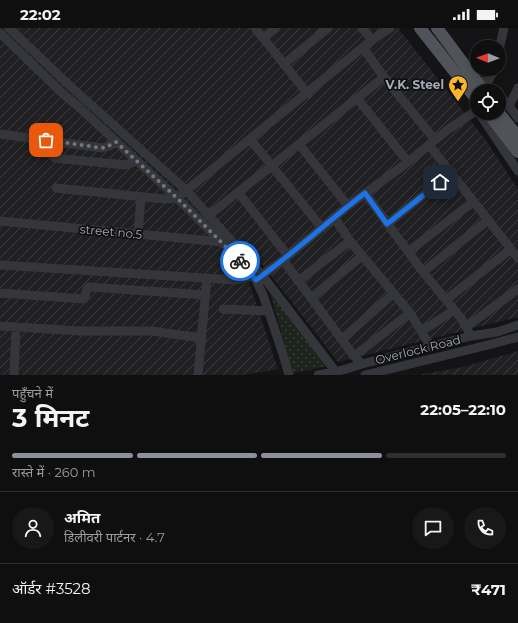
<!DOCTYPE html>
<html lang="hi">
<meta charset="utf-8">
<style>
:root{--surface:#0f0f10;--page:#181819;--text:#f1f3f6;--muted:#9b9c9f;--line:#2f2f30;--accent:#8c9099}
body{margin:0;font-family:Montserrat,"Noto Sans Devanagari",sans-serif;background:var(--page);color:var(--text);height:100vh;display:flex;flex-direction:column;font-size:15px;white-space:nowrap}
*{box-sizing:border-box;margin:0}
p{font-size:13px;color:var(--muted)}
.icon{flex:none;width:22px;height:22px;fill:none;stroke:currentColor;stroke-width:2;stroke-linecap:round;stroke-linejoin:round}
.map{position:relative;height:347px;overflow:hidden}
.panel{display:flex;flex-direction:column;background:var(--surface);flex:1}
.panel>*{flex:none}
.needle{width:26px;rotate:271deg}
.controls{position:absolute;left:470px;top:12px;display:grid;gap:8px}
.controls a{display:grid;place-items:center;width:36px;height:36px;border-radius:50%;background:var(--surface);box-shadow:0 2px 10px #0003,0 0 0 1px var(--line);font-size:20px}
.pin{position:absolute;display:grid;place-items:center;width:34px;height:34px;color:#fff;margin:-17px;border-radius:8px;box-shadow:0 2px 6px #0006}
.courier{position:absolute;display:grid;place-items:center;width:40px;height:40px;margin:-20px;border:3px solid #1a73e8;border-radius:50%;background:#fff;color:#222;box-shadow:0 1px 5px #0007}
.head em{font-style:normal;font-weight:700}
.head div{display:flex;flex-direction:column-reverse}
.head{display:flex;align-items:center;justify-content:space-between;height:68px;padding:0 12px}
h1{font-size:26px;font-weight:700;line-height:30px}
.bar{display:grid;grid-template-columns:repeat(4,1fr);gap:6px 4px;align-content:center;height:48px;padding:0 12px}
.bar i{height:5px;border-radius:3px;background:var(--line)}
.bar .selected{background:var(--accent)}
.bar p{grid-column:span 4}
.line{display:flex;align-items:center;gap:10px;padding:0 12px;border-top:1px solid var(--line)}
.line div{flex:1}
.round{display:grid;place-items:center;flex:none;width:42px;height:42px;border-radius:21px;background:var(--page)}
.status{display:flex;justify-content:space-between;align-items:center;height:28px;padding:0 20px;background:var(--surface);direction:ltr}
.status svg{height:11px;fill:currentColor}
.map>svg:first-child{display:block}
</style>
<div class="status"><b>22:02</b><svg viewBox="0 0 49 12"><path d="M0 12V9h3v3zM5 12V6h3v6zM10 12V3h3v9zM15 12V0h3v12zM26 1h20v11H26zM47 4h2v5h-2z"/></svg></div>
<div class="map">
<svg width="518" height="347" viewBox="0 0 518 347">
<defs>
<pattern id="industrial-furrows" width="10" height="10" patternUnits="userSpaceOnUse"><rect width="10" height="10" fill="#202023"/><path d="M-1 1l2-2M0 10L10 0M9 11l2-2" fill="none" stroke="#3d3e41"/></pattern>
<pattern id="green-dots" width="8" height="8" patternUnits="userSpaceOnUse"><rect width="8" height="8" fill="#1c241d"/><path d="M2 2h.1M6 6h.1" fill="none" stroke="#3a413c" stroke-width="1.8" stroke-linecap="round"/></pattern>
</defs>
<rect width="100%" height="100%" fill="#141416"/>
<path fill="url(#industrial-furrows)" d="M 0,0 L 398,0 L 485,111 L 518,161 L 518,289 L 338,334 L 262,236 L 246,245 L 278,341 L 243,347 L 0,347 Z
M 518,323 L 518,347 L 418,347 L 463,339 Z"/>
<path fill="url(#green-dots)" d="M 268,258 L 328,338 L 293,345 Z"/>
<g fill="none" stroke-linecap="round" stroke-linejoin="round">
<path stroke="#35363b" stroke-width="9" d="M 9,0 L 69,57 L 186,162 L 262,247 L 336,344
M 255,0 L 308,66
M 362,0 L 372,12
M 0,5 L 62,65 L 80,80 L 177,170 L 240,232 L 256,252 L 263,267 L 282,323 L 289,347
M 263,10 L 276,0
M 363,20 L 384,49 L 435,112
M 499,22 L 504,0
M 284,36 L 328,0
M 478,54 L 488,53 L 495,41
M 479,54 L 495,63
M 499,67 L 509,78 L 518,90
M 357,70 L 408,134
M 509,78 L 518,60
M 479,85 L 518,143
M 0,106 L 102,120 L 109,118 L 116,114
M 250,111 L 322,200
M 299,116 L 348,178
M 429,117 L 518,230
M 55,130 L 125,137 L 131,135 L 135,131
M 56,160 L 144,169 L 165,171 L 177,170 L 372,12 L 390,0
M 238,164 L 288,228
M 365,165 L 423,244 L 461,290 L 471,308
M 208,188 L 384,49
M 334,189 L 350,213 L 410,285 L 431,319
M 0,193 L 222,214
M 387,196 L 451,145
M 138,206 L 141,169
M 409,223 L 473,174
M 283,232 L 354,328 L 362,336
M 0,237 L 235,252 L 253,248
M 423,244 L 488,192
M 258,250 L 283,232 L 348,178 L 408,134 L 446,103 L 477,82
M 298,253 L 350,213
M 0,265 L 84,271 L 87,261 L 89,259 L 206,267
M 311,270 L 362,228
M 447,271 L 511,221
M 223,281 L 268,283
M 0,298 L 80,303 L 151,303 L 202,310
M 466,299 L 518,261
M 422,303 L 454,282
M 342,311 L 394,265
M 354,328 L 410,285
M 14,347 L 16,299
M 198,347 L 207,250
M 318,347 L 336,344 L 362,336 L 471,308 L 497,304 L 518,297
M 365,347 L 488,317 L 518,309"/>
<path stroke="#51535a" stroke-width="12" d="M 420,0 L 477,72
M 437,0 L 484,63
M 488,85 L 518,124
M 499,85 L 518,109"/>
</g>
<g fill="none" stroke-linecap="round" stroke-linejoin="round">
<path stroke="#72767f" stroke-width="4" stroke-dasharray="0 7.2" d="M 46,112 L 102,120 L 106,119 L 116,114 L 177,170 L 240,233"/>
<path stroke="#1a73e8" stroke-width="5" d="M 240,233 L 256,252 C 294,225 328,193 365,165 L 387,196 L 440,154"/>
</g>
<defs>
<g id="sight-pin" transform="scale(1)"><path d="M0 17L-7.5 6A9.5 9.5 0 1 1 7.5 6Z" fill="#f9b62a" stroke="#0f0f11"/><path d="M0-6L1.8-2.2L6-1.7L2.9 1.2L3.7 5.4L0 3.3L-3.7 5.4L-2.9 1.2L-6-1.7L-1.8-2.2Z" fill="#111"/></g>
</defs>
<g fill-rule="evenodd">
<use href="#sight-pin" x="458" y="57"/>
</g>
<g text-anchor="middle" stroke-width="3.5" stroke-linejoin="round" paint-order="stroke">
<g font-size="12" font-weight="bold" fill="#a5abb7" stroke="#0f0f11" text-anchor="end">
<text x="444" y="61">V.K. Steel</text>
</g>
<g font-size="12" fill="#a5abb7" stroke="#0f0f11">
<text transform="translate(111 204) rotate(5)" y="4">street no.5</text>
<text transform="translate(418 322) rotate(-14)" y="4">Overlock Road</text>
</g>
</g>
</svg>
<div class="controls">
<a><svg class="needle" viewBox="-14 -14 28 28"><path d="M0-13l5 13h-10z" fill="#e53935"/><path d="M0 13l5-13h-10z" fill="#9b9c9f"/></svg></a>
<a><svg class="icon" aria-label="locate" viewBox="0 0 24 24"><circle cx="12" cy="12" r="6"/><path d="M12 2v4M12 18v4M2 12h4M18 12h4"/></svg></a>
</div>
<div class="pin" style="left:46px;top:112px;background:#ea580c"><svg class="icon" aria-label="bag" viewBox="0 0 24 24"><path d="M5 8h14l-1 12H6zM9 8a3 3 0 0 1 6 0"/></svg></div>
<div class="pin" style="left:440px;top:154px;background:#1f2937"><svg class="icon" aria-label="home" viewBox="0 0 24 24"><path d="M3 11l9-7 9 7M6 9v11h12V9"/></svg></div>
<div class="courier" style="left:240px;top:233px"><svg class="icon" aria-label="bike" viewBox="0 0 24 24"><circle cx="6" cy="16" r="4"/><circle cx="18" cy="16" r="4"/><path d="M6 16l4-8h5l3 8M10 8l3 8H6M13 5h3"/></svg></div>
</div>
<section class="panel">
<div class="head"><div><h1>3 मिनट</h1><p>पहुँचने में</p></div><em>22:05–22:10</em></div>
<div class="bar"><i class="selected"></i><i class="selected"></i><i class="selected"></i><i></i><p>रास्ते में · 260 m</p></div>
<div class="line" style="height:72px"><a class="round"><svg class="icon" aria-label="person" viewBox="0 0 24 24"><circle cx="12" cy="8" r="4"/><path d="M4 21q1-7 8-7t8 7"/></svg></a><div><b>अमित</b><p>डिलीवरी पार्टनर · 4.7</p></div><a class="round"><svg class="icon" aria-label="chat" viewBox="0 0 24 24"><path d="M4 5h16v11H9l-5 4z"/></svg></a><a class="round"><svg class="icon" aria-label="phone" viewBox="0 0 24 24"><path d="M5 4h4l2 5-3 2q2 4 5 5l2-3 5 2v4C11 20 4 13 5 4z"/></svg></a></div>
<div class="line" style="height:52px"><div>ऑर्डर #3528</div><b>₹471</b></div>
</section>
